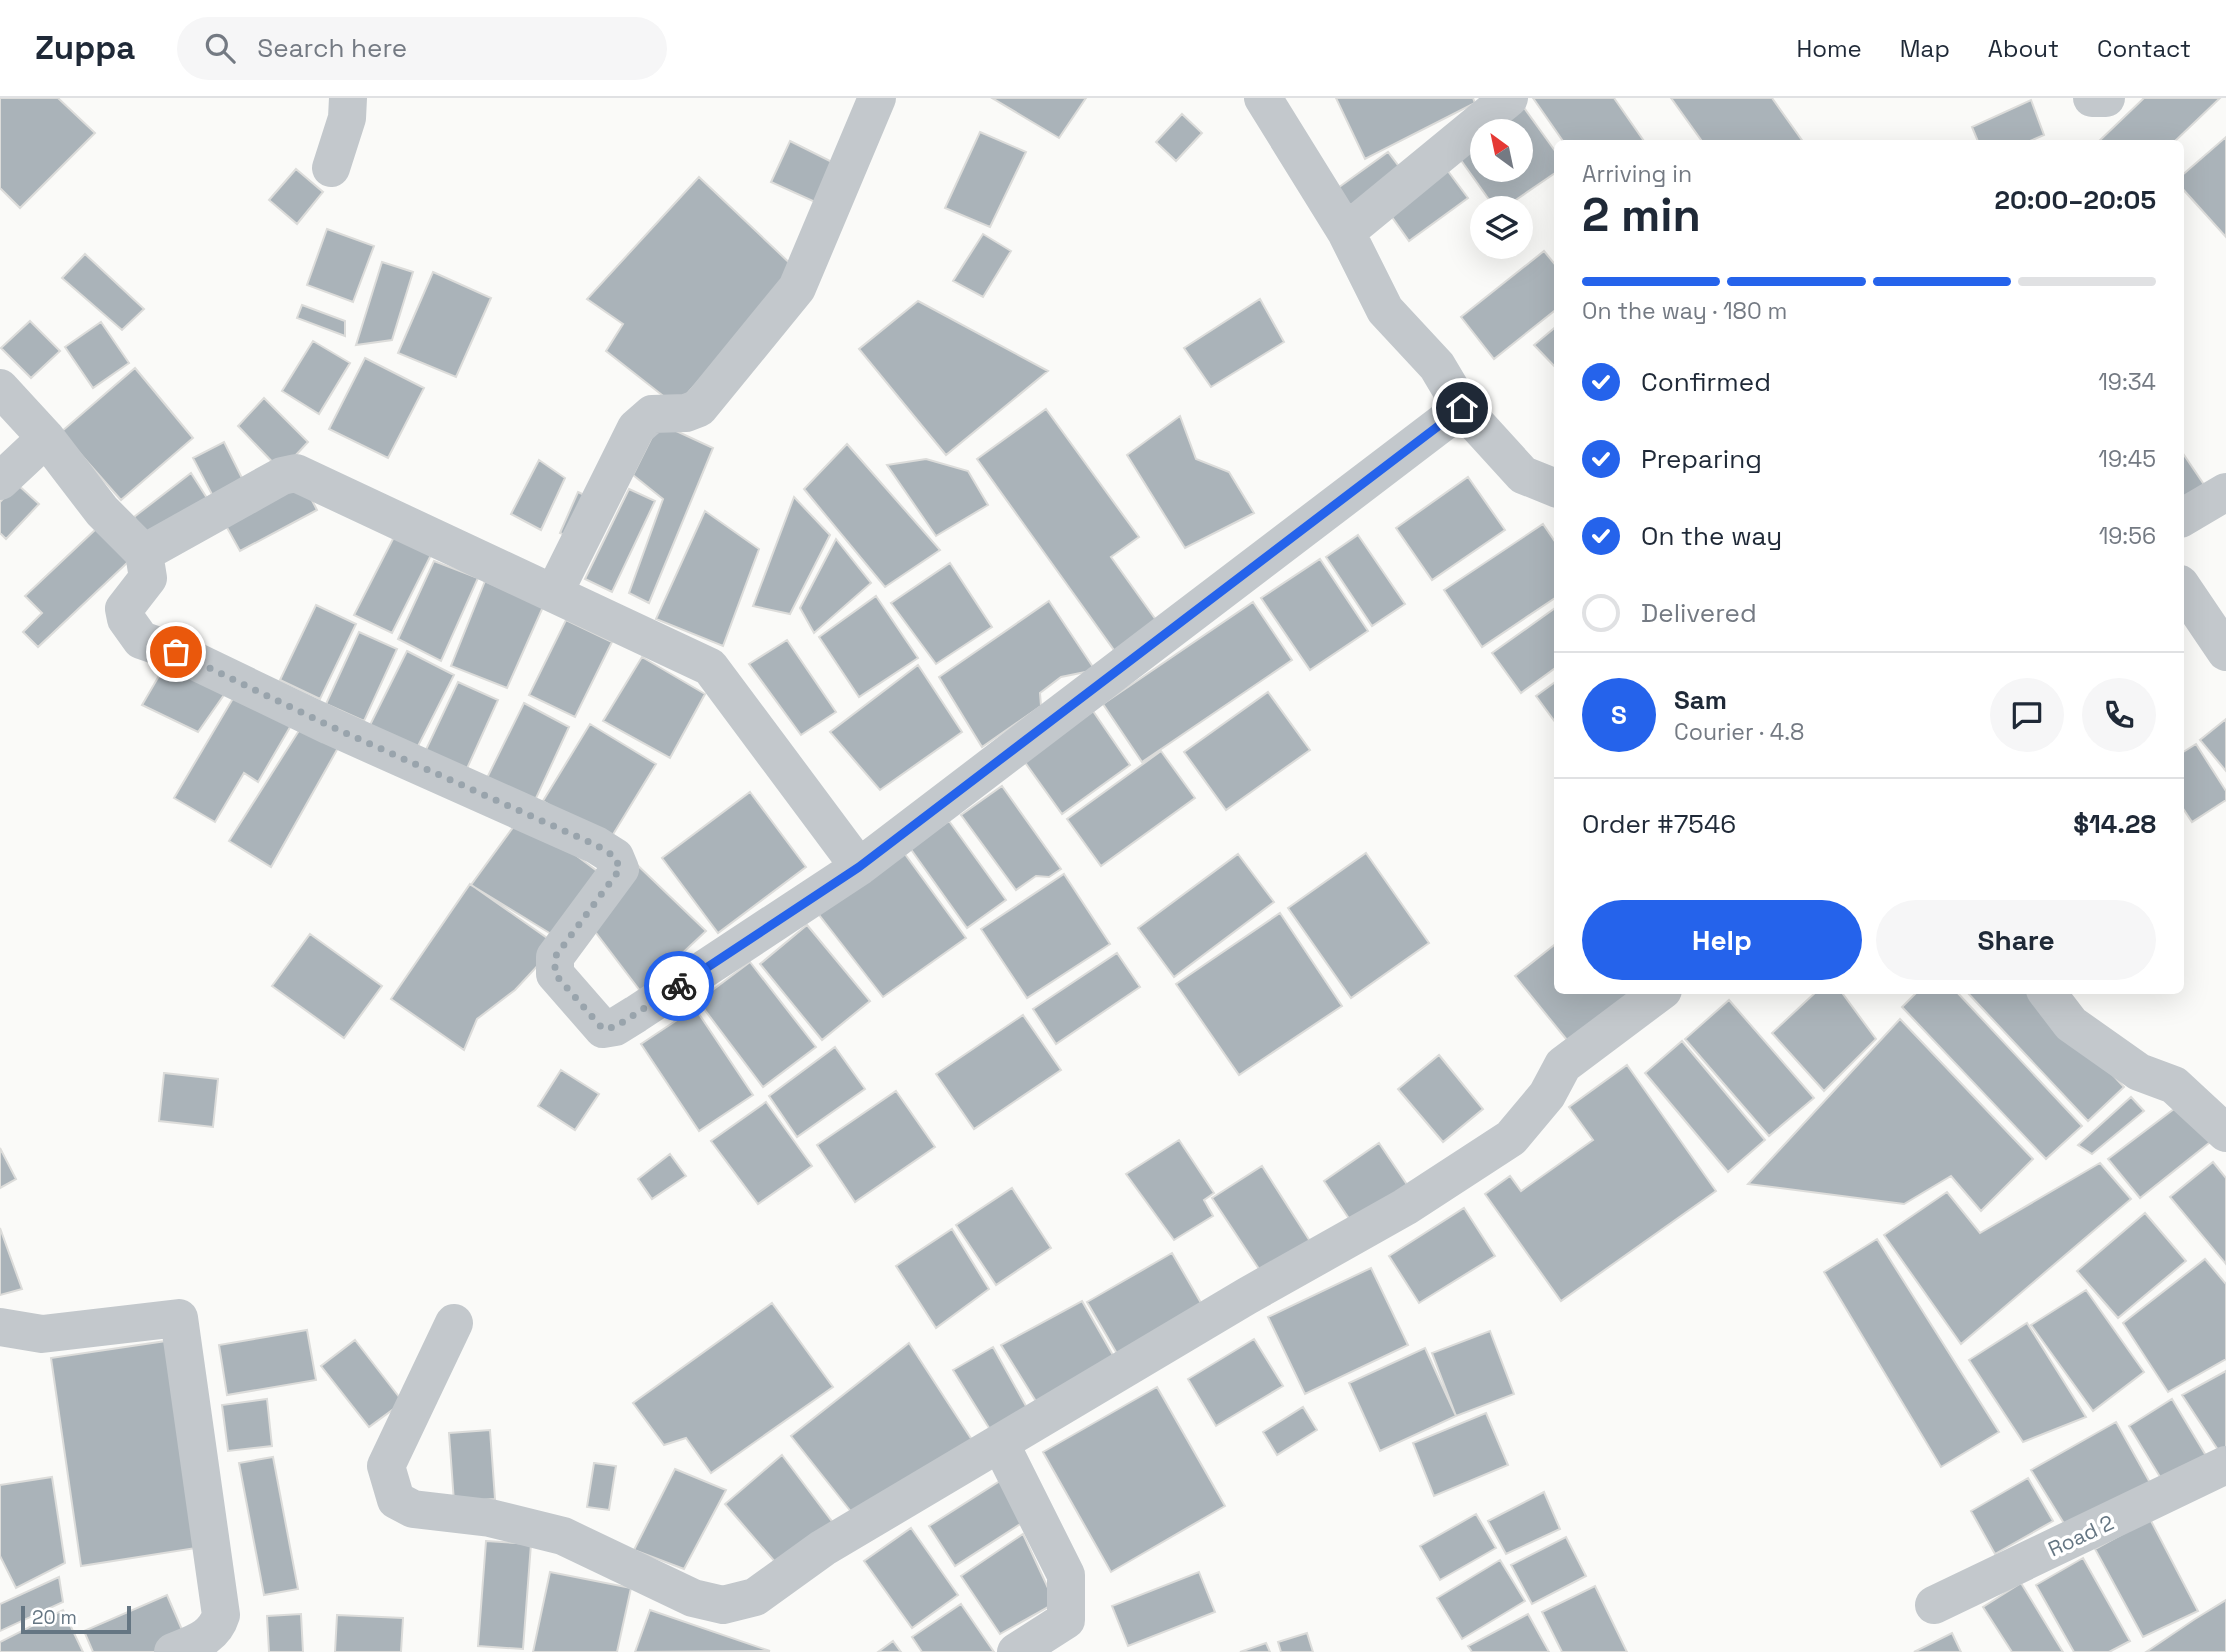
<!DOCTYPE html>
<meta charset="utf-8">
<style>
:root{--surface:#fff;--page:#f6f6f7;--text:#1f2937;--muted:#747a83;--line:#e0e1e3;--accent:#2563eb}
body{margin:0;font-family:"Space Grotesk",sans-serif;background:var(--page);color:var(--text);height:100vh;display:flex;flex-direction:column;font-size:26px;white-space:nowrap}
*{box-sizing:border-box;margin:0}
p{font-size:23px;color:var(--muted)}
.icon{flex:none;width:38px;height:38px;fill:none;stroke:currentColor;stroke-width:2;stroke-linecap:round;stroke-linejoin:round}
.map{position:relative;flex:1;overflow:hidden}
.sheet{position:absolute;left:1554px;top:42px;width:630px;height:854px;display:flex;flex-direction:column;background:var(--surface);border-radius:10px;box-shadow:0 7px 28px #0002}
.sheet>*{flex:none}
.needle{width:46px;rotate:327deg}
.fabs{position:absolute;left:1470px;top:21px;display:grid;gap:14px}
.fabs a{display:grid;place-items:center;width:63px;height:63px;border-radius:50%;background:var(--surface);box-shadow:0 7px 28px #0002;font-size:35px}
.scale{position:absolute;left:21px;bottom:18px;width:110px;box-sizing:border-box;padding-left:7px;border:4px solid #657683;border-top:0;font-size:19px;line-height:24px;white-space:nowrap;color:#657683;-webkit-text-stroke:5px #fff;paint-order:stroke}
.pin{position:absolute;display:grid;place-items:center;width:60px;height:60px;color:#fff;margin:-30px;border:4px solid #fff;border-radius:50%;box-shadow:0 2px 7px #0007}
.courier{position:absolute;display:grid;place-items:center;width:70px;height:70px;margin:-35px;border:5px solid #2563eb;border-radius:50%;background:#fff;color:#222;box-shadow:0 2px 9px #0007}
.headline em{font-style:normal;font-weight:700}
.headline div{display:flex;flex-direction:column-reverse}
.headline{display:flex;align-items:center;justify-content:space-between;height:119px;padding:0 28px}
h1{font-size:46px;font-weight:700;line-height:52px}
.bar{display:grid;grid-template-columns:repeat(4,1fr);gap:10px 7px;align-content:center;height:84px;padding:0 28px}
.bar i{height:9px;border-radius:5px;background:var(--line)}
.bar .on{background:var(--accent)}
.bar p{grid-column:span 4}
.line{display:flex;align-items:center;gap:18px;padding:0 28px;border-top:2px solid var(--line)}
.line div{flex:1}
.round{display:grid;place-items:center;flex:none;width:74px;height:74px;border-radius:37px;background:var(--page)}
ol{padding:0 28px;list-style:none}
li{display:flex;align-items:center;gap:21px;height:77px}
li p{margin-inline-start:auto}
li .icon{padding:7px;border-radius:50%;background:var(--accent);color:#fff;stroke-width:4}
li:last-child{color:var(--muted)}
li i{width:38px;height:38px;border:4px solid var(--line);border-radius:50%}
.action{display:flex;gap:14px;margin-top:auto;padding:14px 28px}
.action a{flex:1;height:80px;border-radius:42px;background:var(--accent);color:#fff;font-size:28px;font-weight:700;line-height:80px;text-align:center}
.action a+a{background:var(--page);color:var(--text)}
header{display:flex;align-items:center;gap:42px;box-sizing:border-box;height:98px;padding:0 35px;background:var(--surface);border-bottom:2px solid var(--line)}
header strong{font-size:33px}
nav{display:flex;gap:38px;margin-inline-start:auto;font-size:24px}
.search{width:490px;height:63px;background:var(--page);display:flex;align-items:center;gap:18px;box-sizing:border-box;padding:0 24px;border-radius:38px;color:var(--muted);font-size:26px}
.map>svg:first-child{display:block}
</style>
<header>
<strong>Zuppa</strong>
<div class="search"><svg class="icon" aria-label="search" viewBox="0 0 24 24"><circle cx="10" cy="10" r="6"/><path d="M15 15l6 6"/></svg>Search here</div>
<nav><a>Home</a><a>Map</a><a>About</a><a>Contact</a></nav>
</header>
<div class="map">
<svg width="2226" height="1554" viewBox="0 0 2226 1554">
<rect width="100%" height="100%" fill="#fafaf8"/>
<path fill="#aab3b9" stroke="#dcdcda" stroke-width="2" fill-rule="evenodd" d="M 0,0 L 58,0 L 95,35 L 20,110 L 0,90 Z
M 992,0 L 1086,0 L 1059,40 Z
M 1336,0 L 1473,0 L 1475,5 L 1365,61 Z
M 1517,0 L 1558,57 L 1558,73 L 1504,110 L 1495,110 L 1448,44 ZM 1482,33 L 1521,33 L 1521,72 L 1482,72 Z
M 1533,0 L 1614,0 L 1646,46 L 1565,46 Z
M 1671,0 L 1772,0 L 1804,45 L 1704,46 Z
M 2144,0 L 2220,0 L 2172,46 L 2096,46 Z
M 2031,2 L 2044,37 L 2023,46 L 1979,46 L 1972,29 Z
M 1182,16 L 1202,35 L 1176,63 L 1156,44 Z
M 980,34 L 1026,54 L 990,129 L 945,110 Z
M 2226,39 L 2226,139 L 2180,88 L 2180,79 Z
M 790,43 L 836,66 L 815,104 L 771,84 Z
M 1430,49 L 1468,100 L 1409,143 L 1389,115 L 1317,105 L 1388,54 L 1401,71 Z
M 296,71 L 323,94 L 297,126 L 269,102 Z
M 699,79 L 798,173 L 676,308 L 606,253 L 623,226 L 587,201 Z
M 327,131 L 374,148 L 353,204 L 307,187 Z
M 983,136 L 1011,153 L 983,199 L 953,183 Z
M 1544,153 L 1558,170 L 1558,210 L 1494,261 L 1461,219 Z
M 85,156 L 144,211 L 122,232 L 62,180 Z
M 382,164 L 413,174 L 392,242 L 356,247 Z
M 433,174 L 491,200 L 456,279 L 398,255 Z
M 1260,201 L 1284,244 L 1211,289 L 1184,250 Z
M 918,203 L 1048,273 L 946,357 L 859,251 Z
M 302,207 L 345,223 L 345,238 L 297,220 Z
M 30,223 L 60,253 L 31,280 L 1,250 Z
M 101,224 L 129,265 L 93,290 L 65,249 Z
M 1558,227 L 1558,272 L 1534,247 Z
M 313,243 L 350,265 L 319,316 L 282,293 Z
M 365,260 L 424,290 L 388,360 L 329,331 Z
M 135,270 L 193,340 L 121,402 L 61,334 Z
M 264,300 L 308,344 L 281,373 L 238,328 Z
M 1046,311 L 1139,439 L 1111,459 L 1161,529 L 1119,559 L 977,361 Z
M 1180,318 L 1196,361 L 1229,374 L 1254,415 L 1185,450 L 1127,357 Z
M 659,325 L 713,350 L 649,505 L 629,495 L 663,401 L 633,377 Z
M 224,344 L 247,390 L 217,406 L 193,360 Z
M 847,346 L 940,452 L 885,489 L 804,391 Z
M 2180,351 L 2209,394 L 2180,414 Z
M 926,361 L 968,373 L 988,407 L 936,438 L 887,367 Z
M 539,362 L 565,380 L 541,432 L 511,416 Z
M 191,375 L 212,408 L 150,442 L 134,419 Z
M 1468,379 L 1505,432 L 1432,482 L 1396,430 Z
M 303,385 L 317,412 L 240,453 L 225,426 Z
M 17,386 L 39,406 L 6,441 L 0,435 L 0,404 Z
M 629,391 L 655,403 L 612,494 L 585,481 Z
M 578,394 L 593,401 L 576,442 L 560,435 Z
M 794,399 L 830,437 L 790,516 L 753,508 Z
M 705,413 L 759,451 L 723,548 L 656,521 Z
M 1543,426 L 1558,448 L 1558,498 L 1482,549 L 1444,492 Z
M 96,431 L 128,464 L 38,549 L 23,534 L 42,515 L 25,498 Z
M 396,435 L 433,453 L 392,535 L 354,517 Z
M 1358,437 L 1405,506 L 1372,528 L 1326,459 Z
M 836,441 L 871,485 L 814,535 L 800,510 Z
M 1320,461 L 1368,533 L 1310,572 L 1261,500 Z
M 434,463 L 478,480 L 441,563 L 398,541 Z
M 950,465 L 992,529 L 936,566 L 891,505 Z
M 485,483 L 543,509 L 507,590 L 451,568 Z
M 876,498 L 918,560 L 859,599 L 819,539 Z
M 1049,503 L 1095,572 L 1061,579 L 1040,595 L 1041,608 L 982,649 L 939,579 Z
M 1253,504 L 1292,562 L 1142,664 L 1103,606 Z
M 316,507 L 356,526 L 320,601 L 280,582 Z
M 1558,508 L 1558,568 L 1521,595 L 1492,555 Z
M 566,522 L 612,544 L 575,619 L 529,597 Z
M 359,534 L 397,551 L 364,623 L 326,606 Z
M 787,542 L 836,614 L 801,637 L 749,566 Z
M 407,553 L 454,577 L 414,656 L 367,633 Z
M 170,559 L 226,594 L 198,634 L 142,607 Z
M 642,559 L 705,596 L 670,660 L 603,623 Z
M 918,567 L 962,634 L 880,692 L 830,634 Z
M 1558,582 L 1558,628 L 1536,598 Z
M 458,584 L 498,602 L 464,677 L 423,658 Z
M 238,592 L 293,624 L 258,684 L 244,675 L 215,724 L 174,700 Z
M 1268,594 L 1310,652 L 1226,712 L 1184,654 Z
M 524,605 L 569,629 L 530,713 L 483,688 Z
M 1093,613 L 1130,667 L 1062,716 L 1024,663 Z
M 2226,621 L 2226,673 L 2200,642 Z
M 590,626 L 656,666 L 609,743 L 543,703 Z
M 300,631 L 338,650 L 271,769 L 229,743 Z
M 2196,646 L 2226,693 L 2226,702 L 2192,724 L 2180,706 L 2180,656 Z
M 1161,653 L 1195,700 L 1101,768 L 1067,721 Z
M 1002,688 L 1061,771 L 1049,779 L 1036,778 L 1016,792 L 961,717 Z
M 750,694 L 806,769 L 718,835 L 662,760 Z
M 522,717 L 597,773 L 556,839 L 471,787 Z
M 949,723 L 1006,802 L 967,830 L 910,750 Z
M 902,752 L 966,840 L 883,899 L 816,813 Z
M 1366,755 L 1429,845 L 1351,900 L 1288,810 Z
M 1238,756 L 1274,804 L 1174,879 L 1138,830 Z
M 631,761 L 706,833 L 641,894 L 587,823 Z
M 1064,776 L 1110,846 L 1027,900 L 981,831 Z
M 470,786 L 557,847 L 515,892 L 477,921 L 464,952 L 391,901 Z
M 1280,815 L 1342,908 L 1239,977 L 1176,886 Z
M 807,827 L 870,903 L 822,942 L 760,866 Z
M 310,836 L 382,888 L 344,940 L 272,888 Z
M 1558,844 L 1558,892 L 1625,892 L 1631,899 L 1571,947 L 1515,878 Z
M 1117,855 L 1140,889 L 1056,946 L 1033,911 Z
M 750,864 L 816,949 L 763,989 L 698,903 Z
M 1818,892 L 1840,892 L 1876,941 L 1824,993 L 1772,935 Z
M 1919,892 L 1955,892 L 2082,1028 L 2046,1061 L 1902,909 Z
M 1965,892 L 2033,892 L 2124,989 L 2088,1023 Z
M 1729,902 L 1814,1000 L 1769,1038 L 1685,941 Z
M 695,910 L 753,997 L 699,1033 L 641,946 Z
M 1023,917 L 1061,972 L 974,1031 L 936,976 Z
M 1900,921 L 2033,1061 L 1981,1113 L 1951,1078 L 1904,1106 L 1748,1086 Z
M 1682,943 L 1765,1042 L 1728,1074 L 1645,975 Z
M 835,949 L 865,991 L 797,1039 L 769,998 Z
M 1439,957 L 1483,1011 L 1443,1044 L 1398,991 Z
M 1627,967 L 1716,1093 L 1561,1203 L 1485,1096 L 1510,1078 L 1521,1093 L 1593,1042 L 1569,1009 Z
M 561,972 L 599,996 L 575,1032 L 538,1008 Z
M 164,975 L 218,981 L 213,1029 L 159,1023 Z
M 896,993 L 935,1049 L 855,1104 L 817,1047 Z
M 2131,999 L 2144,1013 L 2092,1056 L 2078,1047 Z
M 766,1004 L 812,1068 L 758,1106 L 711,1043 Z
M 2174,1011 L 2214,1041 L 2140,1100 L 2108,1061 Z
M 1179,1042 L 1214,1095 L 1204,1102 L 1213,1118 L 1174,1142 L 1126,1076 Z
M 1379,1045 L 1412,1094 L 1356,1131 L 1324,1083 Z
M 0,1050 L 16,1081 L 0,1090 Z
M 670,1056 L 686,1078 L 652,1101 L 638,1081 Z
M 2213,1064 L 2226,1080 L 2226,1166 L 2170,1099 Z
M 2100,1065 L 2131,1101 L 1961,1246 L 1884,1137 L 1947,1094 L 1980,1135 Z
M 1262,1068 L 1315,1151 L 1267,1183 L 1212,1100 Z
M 1012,1090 L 1051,1150 L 996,1187 L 956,1127 Z
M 1464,1110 L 1495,1158 L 1419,1205 L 1389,1158 Z
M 2145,1115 L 2186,1163 L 2118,1220 L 2077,1173 Z
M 0,1130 L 22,1191 L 0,1197 Z
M 952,1131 L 989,1191 L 936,1230 L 896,1168 Z
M 1877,1141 L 1999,1334 L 1941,1369 L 1824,1174 Z
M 1172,1155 L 1208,1217 L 1123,1266 L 1087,1204 Z
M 2205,1161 L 2226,1186 L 2226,1261 L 2168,1294 L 2123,1225 Z
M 1371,1170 L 1408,1247 L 1305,1296 L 1268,1219 Z
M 2086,1192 L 2144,1274 L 2093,1313 L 2031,1227 Z
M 1082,1203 L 1118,1266 L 1042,1313 L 1001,1247 Z
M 772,1205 L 833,1289 L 711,1375 L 686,1340 L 664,1347 L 633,1305 Z
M 2027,1225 L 2086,1319 L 2023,1344 L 1969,1262 Z
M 307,1232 L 316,1282 L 227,1297 L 219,1247 Z
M 1490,1233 L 1514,1296 L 1456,1318 L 1432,1255 Z
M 1254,1241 L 1283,1288 L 1216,1328 L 1188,1281 Z
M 355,1242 L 403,1304 L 369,1329 L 321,1268 Z
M 166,1243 L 196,1450 L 81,1468 L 51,1260 Z
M 909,1245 L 974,1345 L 860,1425 L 791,1338 Z
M 993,1249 L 1031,1317 L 996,1341 L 953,1272 Z
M 1425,1250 L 1456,1318 L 1380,1353 L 1349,1285 Z
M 2226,1273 L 2226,1364 L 2182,1297 Z
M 1157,1289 L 1225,1408 L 1111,1474 L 1043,1354 Z
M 267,1301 L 272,1348 L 228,1353 L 222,1307 Z
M 2172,1301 L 2208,1361 L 2165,1387 L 2129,1328 Z
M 1303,1309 L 1317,1332 L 1277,1357 L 1263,1334 Z
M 1486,1315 L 1508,1367 L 1434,1398 L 1413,1345 Z
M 2116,1324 L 2153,1390 L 2065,1427 L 2031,1372 Z
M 490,1332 L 495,1401 L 454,1404 L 449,1335 Z
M 782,1357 L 840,1434 L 782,1472 L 725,1406 Z
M 273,1359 L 298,1491 L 264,1497 L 239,1365 Z
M 594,1365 L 616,1368 L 609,1412 L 587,1409 Z
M 675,1371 L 726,1392 L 684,1471 L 634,1452 Z
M 52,1379 L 65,1465 L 16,1490 L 0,1458 L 0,1387 Z
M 2028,1380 L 2053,1423 L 1995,1456 L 1971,1413 Z
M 1000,1383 L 1025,1423 L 955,1468 L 929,1428 Z
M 1544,1394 L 1560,1431 L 1506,1456 L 1488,1423 Z
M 1476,1416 L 1496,1450 L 1440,1482 L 1420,1448 Z
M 2150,1421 L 2198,1513 L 2143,1539 L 2095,1451 Z
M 911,1430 L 958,1497 L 912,1530 L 864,1463 Z
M 1023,1436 L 1055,1505 L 1000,1536 L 961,1478 Z
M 1566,1439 L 1586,1478 L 1532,1506 L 1511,1467 Z
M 486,1443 L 531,1446 L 523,1551 L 478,1548 Z
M 2083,1460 L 2130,1543 L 2109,1554 L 2074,1554 L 2036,1487 Z
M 1500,1462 L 1525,1503 L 1462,1541 L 1437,1500 Z
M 550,1474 L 631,1490 L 617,1554 L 533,1554 Z
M 1199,1474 L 1215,1514 L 1128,1548 L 1112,1508 Z
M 59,1479 L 63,1504 L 0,1533 L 0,1506 Z
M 2021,1485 L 2063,1554 L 2012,1554 L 1983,1509 Z
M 1595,1488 L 1627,1554 L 1562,1554 L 1542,1514 Z
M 167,1497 L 186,1541 L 155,1554 L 93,1554 L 84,1533 Z
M 2226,1502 L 2226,1554 L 2146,1554 L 2195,1521 Z
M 961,1506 L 994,1554 L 922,1554 L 912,1539 Z
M 63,1512 L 83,1554 L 0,1554 L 0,1544 Z
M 650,1512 L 770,1553 L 635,1554 Z
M 301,1516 L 303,1554 L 269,1554 L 267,1518 Z
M 1528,1516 L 1549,1554 L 1472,1554 L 1468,1548 Z
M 337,1517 L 403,1520 L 401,1554 L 335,1554 Z
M 1307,1535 L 1313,1554 L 1281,1554 L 1278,1544 Z
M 1952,1535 L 1961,1554 L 1914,1554 Z
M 893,1543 L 901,1554 L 878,1554 Z
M 1266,1545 L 1270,1554 L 1240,1554 Z"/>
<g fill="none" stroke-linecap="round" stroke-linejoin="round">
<path stroke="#c3c8cc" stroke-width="38" d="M 1263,0 L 1346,134 L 1385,212 L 1437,268 L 1462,310 L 1523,377 L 1558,391
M 2092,0 L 2106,0
M 331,70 L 347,20 L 348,0
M 1346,134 L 1509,0
M 0,290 L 46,340 L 102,413 L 144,455 L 148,480 L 124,511 L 126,521 L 141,542 L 176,554 L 330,628 L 596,747 L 615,759 L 620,771 L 555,859 L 555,876 L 603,931 L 615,929 L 636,916 L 859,769 L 1462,310
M 0,383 L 46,340
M 2180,421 L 2226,394
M 144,455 L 282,378 L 296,375 L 710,569 L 859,769
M 2180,486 L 2226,554
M 554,495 L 636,330 L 652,316 L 686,315 L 699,310 L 797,190 L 877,0
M 2045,892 L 2071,926 L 2139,974 L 2174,987 L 2226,1035
M 454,1225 L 386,1368 L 396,1402 L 413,1411 L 490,1420 L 563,1438 L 693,1500 L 723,1507 L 755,1499 L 823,1450 L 1247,1198 L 1405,1109 L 1511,1040 L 1547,997 L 1563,967 L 1663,892
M 0,1229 L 42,1236 L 179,1220 L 221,1517 C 214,1540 194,1545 173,1554
M 1000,1345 L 1066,1477 L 1066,1522 L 1016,1554
M 1934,1507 L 2226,1367"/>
</g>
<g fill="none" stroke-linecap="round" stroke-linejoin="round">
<path stroke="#99a4ac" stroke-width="7" stroke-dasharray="0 12.6" d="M 176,554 L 330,628 L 596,747 L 615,759 L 620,771 L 555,859 L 555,876 L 603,931 L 615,929 L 679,888"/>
<path stroke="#2563eb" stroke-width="9" d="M 679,888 L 859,769 L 1462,310"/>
</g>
<g text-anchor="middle" stroke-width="7" stroke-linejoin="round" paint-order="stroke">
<g font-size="21" fill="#657683" stroke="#fff">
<text transform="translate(2081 1438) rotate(-25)" y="7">Road 2</text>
</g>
</g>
</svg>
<div class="fabs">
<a><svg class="needle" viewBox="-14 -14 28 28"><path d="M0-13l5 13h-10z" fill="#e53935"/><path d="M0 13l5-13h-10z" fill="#747a83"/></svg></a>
<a><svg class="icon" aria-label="layers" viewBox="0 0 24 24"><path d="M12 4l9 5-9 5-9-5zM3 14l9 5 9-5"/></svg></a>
</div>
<div class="scale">20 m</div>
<div class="pin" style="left:176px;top:554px;background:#ea580c"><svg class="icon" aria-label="bag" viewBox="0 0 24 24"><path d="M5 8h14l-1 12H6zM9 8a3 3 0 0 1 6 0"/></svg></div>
<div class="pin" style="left:1462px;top:310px;background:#1f2937"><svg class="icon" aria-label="home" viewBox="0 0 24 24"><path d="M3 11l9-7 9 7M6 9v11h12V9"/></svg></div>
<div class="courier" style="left:679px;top:888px"><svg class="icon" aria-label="bike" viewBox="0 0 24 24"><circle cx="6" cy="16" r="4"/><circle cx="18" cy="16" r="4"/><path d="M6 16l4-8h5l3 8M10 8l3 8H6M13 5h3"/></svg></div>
<section class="sheet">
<div class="headline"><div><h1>2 min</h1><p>Arriving in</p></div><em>20:00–20:05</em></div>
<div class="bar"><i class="on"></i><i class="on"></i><i class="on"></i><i></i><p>On the way · 180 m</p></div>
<ol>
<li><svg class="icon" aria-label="check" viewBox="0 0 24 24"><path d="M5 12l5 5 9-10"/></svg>Confirmed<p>19:34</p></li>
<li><svg class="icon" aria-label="check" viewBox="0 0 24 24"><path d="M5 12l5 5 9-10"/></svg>Preparing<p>19:45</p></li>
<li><svg class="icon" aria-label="check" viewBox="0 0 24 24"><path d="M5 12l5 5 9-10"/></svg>On the way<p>19:56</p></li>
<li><i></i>Delivered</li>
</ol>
<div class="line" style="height:126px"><b class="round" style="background:var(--accent);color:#fff">S</b><div><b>Sam</b><p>Courier · 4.8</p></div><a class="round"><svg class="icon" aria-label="chat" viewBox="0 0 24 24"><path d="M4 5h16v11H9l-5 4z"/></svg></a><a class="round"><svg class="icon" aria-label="phone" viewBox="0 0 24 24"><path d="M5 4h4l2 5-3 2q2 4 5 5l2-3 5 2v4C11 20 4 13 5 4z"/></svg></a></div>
<div class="line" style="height:91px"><div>Order #7546</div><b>$14.28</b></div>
<div class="action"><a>Help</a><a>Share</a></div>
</section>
</div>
